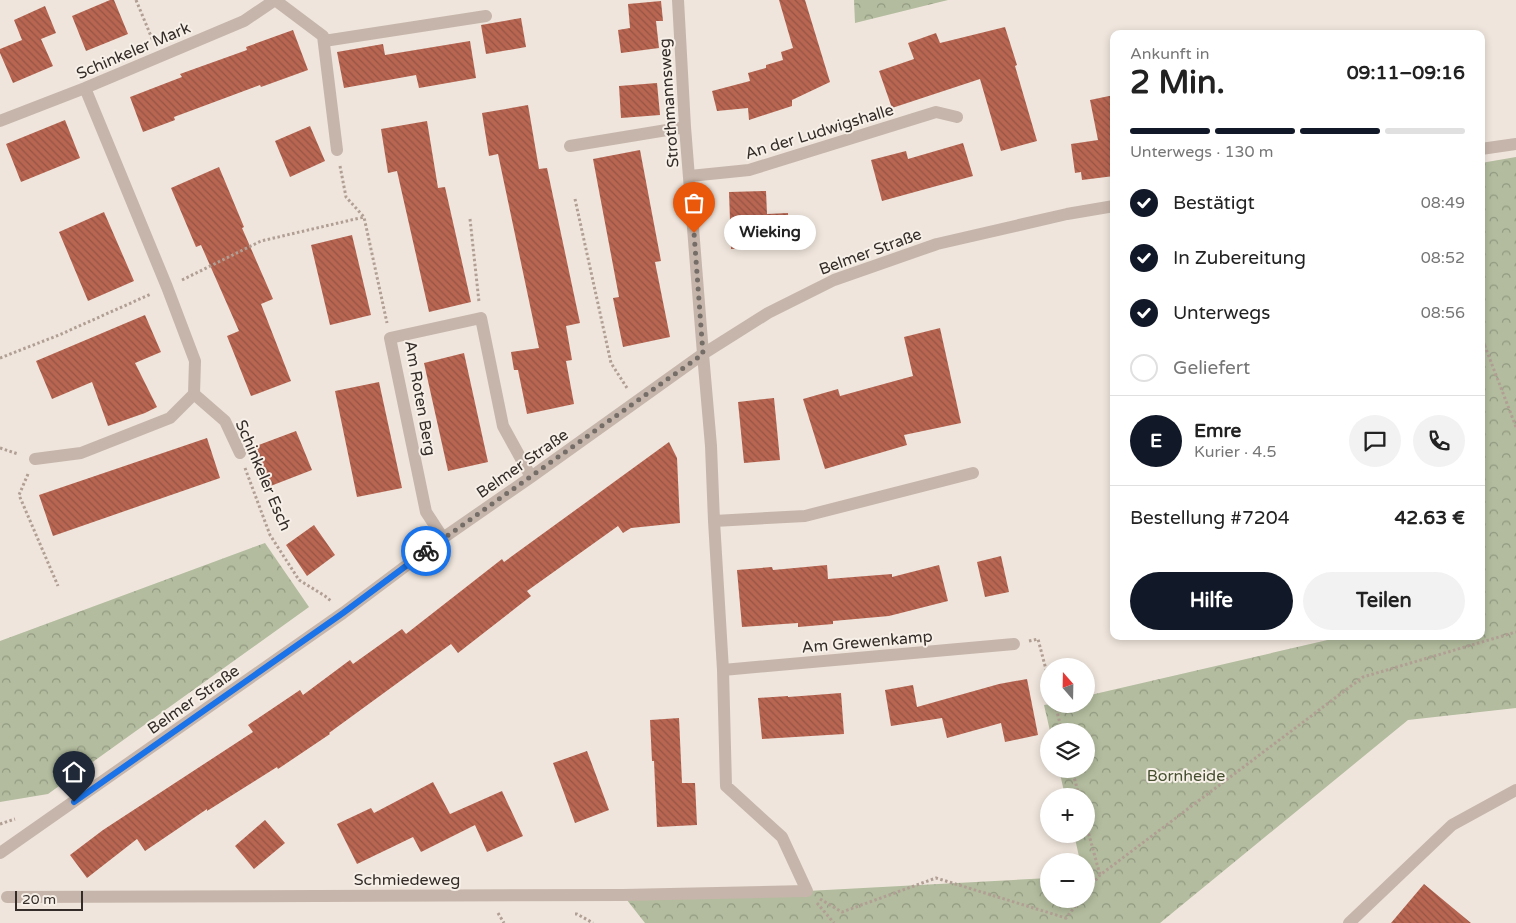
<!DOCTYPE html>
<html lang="de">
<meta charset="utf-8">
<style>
:root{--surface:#fff;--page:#f2f2f2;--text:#222;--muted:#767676;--line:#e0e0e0;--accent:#111827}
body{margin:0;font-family:"Varela Round",sans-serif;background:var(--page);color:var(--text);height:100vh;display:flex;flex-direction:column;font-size:19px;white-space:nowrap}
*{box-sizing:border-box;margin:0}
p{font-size:16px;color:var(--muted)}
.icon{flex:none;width:28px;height:28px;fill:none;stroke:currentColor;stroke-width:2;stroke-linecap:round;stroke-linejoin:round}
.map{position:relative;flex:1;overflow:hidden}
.details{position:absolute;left:1110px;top:30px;width:375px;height:610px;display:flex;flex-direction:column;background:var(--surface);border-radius:10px;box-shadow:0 2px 8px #0003}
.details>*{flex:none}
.needle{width:32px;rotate:340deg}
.buttons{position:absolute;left:1040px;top:658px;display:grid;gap:10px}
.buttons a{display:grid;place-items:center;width:55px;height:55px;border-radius:50%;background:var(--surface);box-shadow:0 2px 8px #0003;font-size:25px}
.scale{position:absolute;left:15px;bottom:12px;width:68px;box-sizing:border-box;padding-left:5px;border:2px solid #342c28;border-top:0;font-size:14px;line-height:18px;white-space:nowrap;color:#342c28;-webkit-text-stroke:4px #f7f0e8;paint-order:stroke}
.pin{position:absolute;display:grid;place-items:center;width:42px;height:42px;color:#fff;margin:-51px -21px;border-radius:50% 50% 50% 0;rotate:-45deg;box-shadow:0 0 5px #0007}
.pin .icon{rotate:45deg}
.courier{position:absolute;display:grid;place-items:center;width:50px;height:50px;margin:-25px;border:4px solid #1a73e8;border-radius:50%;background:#fff;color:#222;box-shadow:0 1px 6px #0007}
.bubble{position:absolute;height:35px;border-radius:18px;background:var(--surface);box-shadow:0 2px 8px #0003;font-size:16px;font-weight:800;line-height:35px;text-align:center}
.head em{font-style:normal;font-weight:800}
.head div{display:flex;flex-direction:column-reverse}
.head{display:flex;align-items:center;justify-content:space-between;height:85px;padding:0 20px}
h1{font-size:32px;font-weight:800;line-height:38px}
.bar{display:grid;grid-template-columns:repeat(4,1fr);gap:8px 5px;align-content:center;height:60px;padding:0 20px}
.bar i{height:6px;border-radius:4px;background:var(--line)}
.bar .on{background:var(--accent)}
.bar p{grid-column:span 4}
.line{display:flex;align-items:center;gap:12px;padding:0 20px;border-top:1px solid var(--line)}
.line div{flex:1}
.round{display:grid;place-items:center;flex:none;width:52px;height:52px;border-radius:26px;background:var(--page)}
ol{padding:0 20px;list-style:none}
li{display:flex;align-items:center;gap:15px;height:55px}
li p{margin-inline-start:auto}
li .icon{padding:5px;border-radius:50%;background:var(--accent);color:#fff;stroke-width:4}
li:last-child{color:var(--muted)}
li i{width:28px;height:28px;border:2px solid var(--line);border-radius:50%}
.primary-button{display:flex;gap:10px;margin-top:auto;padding:10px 20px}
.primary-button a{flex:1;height:58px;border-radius:30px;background:var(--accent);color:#fff;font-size:20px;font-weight:800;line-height:58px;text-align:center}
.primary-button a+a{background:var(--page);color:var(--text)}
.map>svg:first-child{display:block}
</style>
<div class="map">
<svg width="1516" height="923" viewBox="0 0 1516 923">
<defs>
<pattern id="forest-crowns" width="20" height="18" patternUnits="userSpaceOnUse" patternTransform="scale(1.25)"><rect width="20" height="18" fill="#b3bc9e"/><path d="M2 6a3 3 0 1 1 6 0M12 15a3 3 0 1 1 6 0" fill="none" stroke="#929981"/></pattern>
<pattern id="building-back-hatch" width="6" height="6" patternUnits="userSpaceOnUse" patternTransform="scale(1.25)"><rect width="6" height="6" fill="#b86652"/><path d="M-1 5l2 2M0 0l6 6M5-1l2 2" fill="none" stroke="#965444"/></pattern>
</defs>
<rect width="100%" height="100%" fill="#efe5dc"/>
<path fill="url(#forest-crowns)" d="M 854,0 L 948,0 L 855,23 Z
M 1516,157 L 1516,708 L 1408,720 L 1160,923 L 645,923 L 623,895 L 807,891 L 1049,878 L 1049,899 L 1086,899 L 1086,861 L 1080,861 L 1074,834 L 1086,834 L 1086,796 L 1065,796 L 1059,769 L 1086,769 L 1086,731 L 1050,731 L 1044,705 L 1050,704 L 1086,704 L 1086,696 L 1345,636 L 1481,636 L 1481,163 Z
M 265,543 L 309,607 L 48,794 L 0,802 L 0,641 Z"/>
<path fill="url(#building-back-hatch)" d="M 110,0 L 114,0 L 128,34 L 86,51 L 72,16 Z
M 779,0 L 805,0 L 830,82 L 792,100 L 792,106 L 749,120 L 748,108 L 717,111 L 712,91 L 750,81 L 748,73 L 766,68 L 766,65 L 783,60 L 781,52 L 793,48 Z
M 661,1 L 663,21 L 656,21 L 659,48 L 621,53 L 618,30 L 630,28 L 628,4 Z
M 45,6 L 56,33 L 41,39 L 53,66 L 13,83 L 0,53 L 0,49 L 22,40 L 14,20 Z
M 521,18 L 526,47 L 486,54 L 481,25 Z
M 1005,27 L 1017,65 L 1015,66 L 1037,141 L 1001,151 L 980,79 L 892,108 L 879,71 L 914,59 L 908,43 L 936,33 L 940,43 Z
M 293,30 L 308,70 L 261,87 L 260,85 L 174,117 L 175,120 L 143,132 L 130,97 L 182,77 L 180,74 L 247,50 L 246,47 Z
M 470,41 L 476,78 L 419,88 L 416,75 L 344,88 L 337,52 L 383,44 L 385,55 Z
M 657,83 L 660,115 L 621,118 L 619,86 Z
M 1114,95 L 1114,176 L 1082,180 L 1081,172 L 1075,173 L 1071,144 L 1098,140 L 1090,100 Z
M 528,105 L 539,169 L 547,168 L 580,323 L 566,326 L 572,360 L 566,361 L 574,404 L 527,414 L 518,370 L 514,370 L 511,352 L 539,348 L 498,154 L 489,156 L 482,113 Z
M 65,120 L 80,158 L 21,182 L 6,144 Z
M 427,121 L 438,188 L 445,187 L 471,302 L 429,312 L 397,171 L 388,173 L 381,129 Z
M 310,126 L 325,161 L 290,177 L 275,141 Z
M 963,143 L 973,176 L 882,201 L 871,160 L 906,151 L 908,159 Z
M 640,150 L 661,261 L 655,262 L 670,337 L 623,347 L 613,298 L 619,297 L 593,159 Z
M 219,167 L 244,227 L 242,228 L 273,299 L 261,304 L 291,381 L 251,396 L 227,336 L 239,331 L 201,245 L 196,247 L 171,188 Z
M 766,191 L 767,214 L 788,213 L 789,247 L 731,249 L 729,192 Z
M 104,212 L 134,281 L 88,301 L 59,232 Z
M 352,235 L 371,315 L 330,325 L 311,245 Z
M 145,315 L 161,352 L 135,363 L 157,407 L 145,413 L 108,426 L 92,382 L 52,399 L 36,361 Z
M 940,328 L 961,423 L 904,435 L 907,445 L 825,469 L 803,399 L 838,389 L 840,396 L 913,376 L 904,337 Z
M 464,353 L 488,462 L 448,471 L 424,363 Z
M 379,382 L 402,488 L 357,497 L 335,391 Z
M 774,398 L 780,460 L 744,463 L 738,402 Z
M 296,431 L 312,470 L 268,487 L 253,447 Z
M 207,438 L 220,478 L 53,536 L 39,495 Z
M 669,442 L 677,458 L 680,523 L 631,528 L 623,533 L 618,526 L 527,591 L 531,596 L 458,653 L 451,644 L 329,733 L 330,734 L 278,769 L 277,767 L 207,811 L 207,809 L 145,851 L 137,839 L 87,878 L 70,855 L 103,830 L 253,732 L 248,725 L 300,690 L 303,695 L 350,660 L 353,664 L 402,629 L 406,634 L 502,559 L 504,562 Z
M 314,525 L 335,555 L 307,576 L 286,545 Z
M 1001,556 L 1009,592 L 985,597 L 977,562 Z
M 827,565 L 828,579 L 892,574 L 892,577 L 939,565 L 948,601 L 889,616 L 833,621 L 833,624 L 798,627 L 798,623 L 742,627 L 737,570 L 772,567 L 773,570 Z
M 1027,679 L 1038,735 L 1005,742 L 1001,723 L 947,738 L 942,718 L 891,726 L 885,690 L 913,685 L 917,707 L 999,684 Z
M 841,693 L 844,734 L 762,739 L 758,698 L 788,696 L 788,697 Z
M 679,718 L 682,783 L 695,783 L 697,825 L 657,827 L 654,761 L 652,761 L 650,720 Z
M 587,751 L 609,810 L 575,823 L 553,763 Z
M 433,782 L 450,814 L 502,791 L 523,836 L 487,852 L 475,825 L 421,852 L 413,837 L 357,864 L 337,824 L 371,808 L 374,813 Z
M 265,820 L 285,843 L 254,869 L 235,846 Z
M 1424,884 L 1471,923 L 1391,923 Z"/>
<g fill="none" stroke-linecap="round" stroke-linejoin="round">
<path stroke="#b19f94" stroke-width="3" stroke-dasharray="2.5 2.5" stroke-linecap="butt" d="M 136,0 L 153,41
M 340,166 L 346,197 L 364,217 L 387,323
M 575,199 L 611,363 L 627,388
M 470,219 L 479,302
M 182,280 L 261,241 L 364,217
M 1481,336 L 1516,427
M 0,358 L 59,335 L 151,294
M 0,448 L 18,454
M 245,468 L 270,535 L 299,580 L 325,596 L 331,601
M 28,474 L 19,495 L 58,586
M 1029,641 L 1038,639 L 1049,681
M 1055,704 L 1062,731
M 1072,769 L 1079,796
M 0,824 L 15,819
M 1086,824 L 1100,875
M 1086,892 L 1100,875 L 1363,677 L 1516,632
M 820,899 L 842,912 L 936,878 L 1066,918 L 1081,899
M 817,903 L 834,923
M 498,913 L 504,923
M 575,914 L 577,914 L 593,923"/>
<path stroke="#c6b5aa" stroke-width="12" d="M 275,0 L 323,36 L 337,150
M 324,41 L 486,16
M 0,121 L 85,88 L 244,21 L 275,0
M 570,146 L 685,127
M 1481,149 L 1516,144
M 690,176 L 749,170 L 936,112 L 957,117
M 194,394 L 225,421 L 240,453
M 35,459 L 81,453 L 170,418 L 194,394 L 195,361 L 167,287 L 85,88
M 714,521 L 805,516 L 973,473
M 443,538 L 426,512 L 390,338 L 481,318 L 503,426 L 531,477
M 723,670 L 1014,644
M 0,853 L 343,613 L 443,538 L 531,477 L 703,354 L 768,313 L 834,280 L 937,244 L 1067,214 L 1114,206
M 7,897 L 623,895 L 807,891 L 782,837 L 726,786 L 723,670 L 714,521 L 711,446 L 703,354 L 685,127 L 678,0
M 1349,923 L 1452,825 L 1516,790"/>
</g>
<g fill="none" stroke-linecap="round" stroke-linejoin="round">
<path stroke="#756d67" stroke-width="5" stroke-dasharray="0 9" d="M 426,551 L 703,354 L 694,233"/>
<path stroke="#1a73e8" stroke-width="6" d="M 74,802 L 343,613 L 426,551"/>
</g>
<g text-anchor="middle" stroke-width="4" stroke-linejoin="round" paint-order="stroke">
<g font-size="16" fill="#342c28" stroke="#f7f0e8">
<text transform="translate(133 50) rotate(-23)" y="6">Schinkeler Mark</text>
<text transform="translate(668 103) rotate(-94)" y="6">Strothmannsweg</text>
<text transform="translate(819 131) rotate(-17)" y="6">An der Ludwigshalle</text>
<text transform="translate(870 251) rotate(-20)" y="6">Belmer Straße</text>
<text transform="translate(421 398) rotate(80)" y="6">Am Roten Berg</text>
<text transform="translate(522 463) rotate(-35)" y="6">Belmer Straße</text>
<text transform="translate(264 475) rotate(67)" y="6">Schinkeler Esch</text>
<text transform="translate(867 641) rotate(-5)" y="6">Am Grewenkamp</text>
<text transform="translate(193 699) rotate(-35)" y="6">Belmer Straße</text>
<text x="407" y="885">Schmiedeweg</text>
</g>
<g font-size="16" fill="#454f2f" stroke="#f7f0e8">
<text x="1186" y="781">Bornheide</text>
</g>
</g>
</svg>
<div class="buttons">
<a><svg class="needle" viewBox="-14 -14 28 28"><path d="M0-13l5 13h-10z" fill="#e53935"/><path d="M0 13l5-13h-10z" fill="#767676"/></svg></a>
<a><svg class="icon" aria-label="layers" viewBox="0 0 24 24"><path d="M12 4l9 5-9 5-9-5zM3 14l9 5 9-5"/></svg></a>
<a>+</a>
<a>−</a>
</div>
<div class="scale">20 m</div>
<div class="pin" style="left:694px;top:233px;background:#ea580c"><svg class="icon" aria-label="bag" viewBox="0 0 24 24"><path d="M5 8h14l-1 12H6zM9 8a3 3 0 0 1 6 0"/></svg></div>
<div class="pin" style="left:74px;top:802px;background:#1f2937"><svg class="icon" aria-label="home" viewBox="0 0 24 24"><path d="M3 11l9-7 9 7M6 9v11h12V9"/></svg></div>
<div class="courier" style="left:426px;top:551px"><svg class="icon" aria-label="bike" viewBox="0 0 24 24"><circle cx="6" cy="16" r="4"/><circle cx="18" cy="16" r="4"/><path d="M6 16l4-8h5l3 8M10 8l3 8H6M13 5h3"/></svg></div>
<div class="bubble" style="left:724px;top:215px;width:92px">Wieking</div>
<section class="details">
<div class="head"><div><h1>2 Min.</h1><p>Ankunft in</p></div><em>09:11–09:16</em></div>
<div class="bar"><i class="on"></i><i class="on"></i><i class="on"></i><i></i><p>Unterwegs · 130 m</p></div>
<ol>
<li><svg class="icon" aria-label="check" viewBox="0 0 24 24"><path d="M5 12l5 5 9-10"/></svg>Bestätigt<p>08:49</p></li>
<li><svg class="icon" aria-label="check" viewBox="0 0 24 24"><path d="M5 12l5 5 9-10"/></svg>In Zubereitung<p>08:52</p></li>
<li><svg class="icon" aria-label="check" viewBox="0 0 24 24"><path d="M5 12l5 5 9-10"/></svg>Unterwegs<p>08:56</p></li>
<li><i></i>Geliefert</li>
</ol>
<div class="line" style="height:90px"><b class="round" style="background:var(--accent);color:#fff">E</b><div><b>Emre</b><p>Kurier · 4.5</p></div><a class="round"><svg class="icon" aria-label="chat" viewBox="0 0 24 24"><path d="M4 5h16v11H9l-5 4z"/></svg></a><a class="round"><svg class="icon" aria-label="phone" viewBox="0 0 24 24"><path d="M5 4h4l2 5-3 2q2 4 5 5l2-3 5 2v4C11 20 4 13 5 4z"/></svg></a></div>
<div class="line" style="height:65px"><div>Bestellung #7204</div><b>42.63 €</b></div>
<div class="primary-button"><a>Hilfe</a><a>Teilen</a></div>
</section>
</div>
